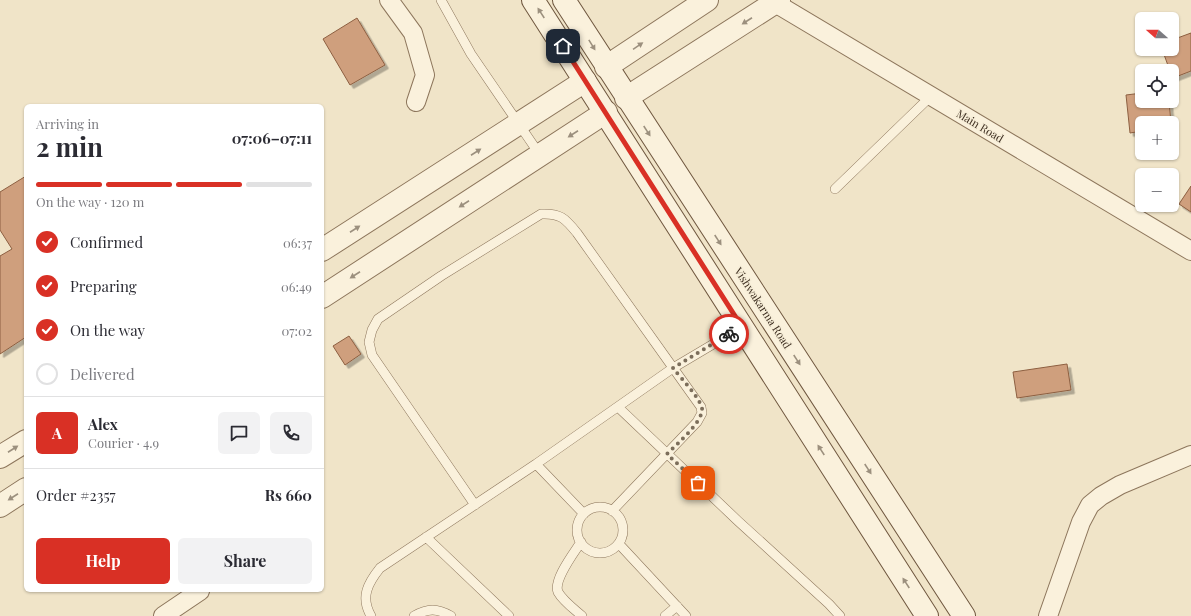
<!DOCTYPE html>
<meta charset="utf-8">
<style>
:root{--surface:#fff;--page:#f2f2f3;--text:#2b2b33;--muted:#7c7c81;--line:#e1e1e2;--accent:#d93025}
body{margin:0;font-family:"Playfair Display",serif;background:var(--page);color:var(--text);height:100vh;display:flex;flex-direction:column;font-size:15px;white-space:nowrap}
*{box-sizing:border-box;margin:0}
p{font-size:13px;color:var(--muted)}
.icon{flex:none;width:22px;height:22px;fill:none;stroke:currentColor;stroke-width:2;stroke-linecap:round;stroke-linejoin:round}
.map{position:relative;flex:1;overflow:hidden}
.side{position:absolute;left:24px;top:104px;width:300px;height:488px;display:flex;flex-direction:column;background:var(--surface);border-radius:6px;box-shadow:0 1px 3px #0004}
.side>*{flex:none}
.needle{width:26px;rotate:291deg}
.controls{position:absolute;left:1135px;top:12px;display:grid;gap:8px}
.controls a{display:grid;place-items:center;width:44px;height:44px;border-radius:6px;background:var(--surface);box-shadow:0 1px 3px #0004;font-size:20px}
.pin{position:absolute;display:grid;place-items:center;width:34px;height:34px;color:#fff;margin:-17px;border-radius:8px;box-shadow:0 2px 6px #0006}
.courier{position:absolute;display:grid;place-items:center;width:40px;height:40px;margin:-20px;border:3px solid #d93025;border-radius:50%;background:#fff;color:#222;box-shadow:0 1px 5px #0007}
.overview em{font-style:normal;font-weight:700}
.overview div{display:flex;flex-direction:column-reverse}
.overview{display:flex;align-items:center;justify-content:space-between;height:68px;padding:0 12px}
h1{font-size:26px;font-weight:700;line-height:30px}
.bar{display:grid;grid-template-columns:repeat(4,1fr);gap:6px 4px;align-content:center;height:48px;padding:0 12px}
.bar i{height:5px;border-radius:3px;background:var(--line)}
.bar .current{background:var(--accent)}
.bar p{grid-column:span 4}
.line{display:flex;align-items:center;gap:10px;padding:0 12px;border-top:1px solid var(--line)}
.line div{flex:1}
.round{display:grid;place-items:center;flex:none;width:42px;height:42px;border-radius:6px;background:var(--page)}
ol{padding:0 12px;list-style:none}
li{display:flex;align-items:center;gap:12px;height:44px}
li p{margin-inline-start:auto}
li .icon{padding:4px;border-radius:50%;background:var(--accent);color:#fff;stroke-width:4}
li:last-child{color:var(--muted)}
li i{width:22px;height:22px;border:2px solid var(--line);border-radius:50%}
.primary-button{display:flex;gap:8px;margin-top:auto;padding:8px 12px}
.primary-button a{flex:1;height:46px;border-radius:6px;background:var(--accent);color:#fff;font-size:16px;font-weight:700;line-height:46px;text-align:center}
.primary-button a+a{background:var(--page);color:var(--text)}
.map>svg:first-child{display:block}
</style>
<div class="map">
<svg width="1191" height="616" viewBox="0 0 1191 616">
<defs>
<filter id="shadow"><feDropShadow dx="3.5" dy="3.5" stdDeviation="0" flood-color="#0004"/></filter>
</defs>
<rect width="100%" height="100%" fill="#f0e4c8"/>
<path fill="#cf9f7d" stroke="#8d5f41" filter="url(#shadow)" d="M 357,18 L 385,65 L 350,85 L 323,39 Z
M 1191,33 L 1191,71 L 1173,78 L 1172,71 L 1170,71 L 1162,49 L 1172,49 L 1172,40 Z
M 1142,93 L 1142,101 L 1169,101 L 1171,123 L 1142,123 L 1142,131 L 1130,133 L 1126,95 Z
M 26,176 L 26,337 L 0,354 L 0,256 L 12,249 L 0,230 L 0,192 Z
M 1191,186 L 1191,212 L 1179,204 Z
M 349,336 L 361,354 L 345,365 L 333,346 Z
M 1067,364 L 1071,390 L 1017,398 L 1013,372 Z"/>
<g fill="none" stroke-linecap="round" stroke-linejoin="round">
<g stroke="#8d765c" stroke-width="10">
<path id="service" d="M 441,0 L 471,54 L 540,155
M 835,189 L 930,97
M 618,407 L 738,521 L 829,604 L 840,616
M 536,464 L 584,514
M 475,505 L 372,355 L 369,342 L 372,330 L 378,319 L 441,276 L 541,214 C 560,213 565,218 577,233 L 701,407 L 702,413 L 697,422 L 612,511
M577 530a23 23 0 1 1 46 0a23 23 0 1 1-46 0Z
M 426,537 L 509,616
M 581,542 C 574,553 553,580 558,592 C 563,601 574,609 582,616
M 619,544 L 686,616
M 371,616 C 360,597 368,583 380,568 L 536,464 L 673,368 L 742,327
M 414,616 C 428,608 437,608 451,616
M 665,616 L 677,606"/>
</g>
<g stroke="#8d765c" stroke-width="20">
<path id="minor" d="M 389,0 L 413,33 L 425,75 L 416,102
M 770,0 L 1191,251
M 163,616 L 200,591
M 1048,616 L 1081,522 L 1090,505 L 1101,496 L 1120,485 L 1191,455"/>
</g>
<g stroke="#8d765c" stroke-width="24">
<path id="tertiary" d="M 606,67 L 707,0
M 626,98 L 779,0
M 322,250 L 585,81
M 322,297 L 606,112
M 0,457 L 26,441
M 0,506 L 26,489"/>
</g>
<g stroke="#6f573f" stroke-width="24">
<path id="secondary" d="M 533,0 L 927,616
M 564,0 L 964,616"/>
</g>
<use href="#service" stroke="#faf1dc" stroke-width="9"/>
<use href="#minor" stroke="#faf1dc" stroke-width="18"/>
<use href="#tertiary" stroke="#faf1dc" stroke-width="22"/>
<use href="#secondary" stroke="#faf1dc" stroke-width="22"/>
</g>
<defs><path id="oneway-solid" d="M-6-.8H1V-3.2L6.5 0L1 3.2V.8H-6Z"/></defs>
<g fill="#9c907e">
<use href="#oneway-solid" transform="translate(541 13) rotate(-123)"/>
<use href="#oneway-solid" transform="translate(747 21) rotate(147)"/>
<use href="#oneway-solid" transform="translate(592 45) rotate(58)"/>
<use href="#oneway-solid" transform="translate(638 46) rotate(-34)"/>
<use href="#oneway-solid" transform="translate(647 131) rotate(57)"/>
<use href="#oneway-solid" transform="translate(573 134) rotate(147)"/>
<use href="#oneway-solid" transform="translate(476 152) rotate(-33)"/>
<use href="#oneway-solid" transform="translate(464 204) rotate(147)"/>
<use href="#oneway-solid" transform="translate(355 229) rotate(-33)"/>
<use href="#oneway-solid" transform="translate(718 240) rotate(57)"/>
<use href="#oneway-solid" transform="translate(355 275) rotate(147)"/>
<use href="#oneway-solid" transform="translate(797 360) rotate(57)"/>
<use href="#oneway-solid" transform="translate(13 449) rotate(-33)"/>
<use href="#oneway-solid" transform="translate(821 450) rotate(-123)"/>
<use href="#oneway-solid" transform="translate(868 469) rotate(57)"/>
<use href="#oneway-solid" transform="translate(13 497) rotate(147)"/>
<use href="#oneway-solid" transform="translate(906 583) rotate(-123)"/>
</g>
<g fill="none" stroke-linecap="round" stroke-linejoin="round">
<path stroke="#7c6e5b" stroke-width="4" stroke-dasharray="0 7.2" d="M 698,483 L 667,454 C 676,445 704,421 702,408 C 699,397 681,378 673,368 L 729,334"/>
<path stroke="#d93025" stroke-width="5" d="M 563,46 L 742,327 L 729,334"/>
</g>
<g text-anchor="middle" stroke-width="3" stroke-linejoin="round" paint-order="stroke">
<g font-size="11" fill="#3d2e20" stroke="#f7eed8">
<text transform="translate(980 126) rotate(31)" y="4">Main Road</text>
<text transform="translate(763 308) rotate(57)" y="4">Vishwakarma Road</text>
</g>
</g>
</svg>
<div class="controls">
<a><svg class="needle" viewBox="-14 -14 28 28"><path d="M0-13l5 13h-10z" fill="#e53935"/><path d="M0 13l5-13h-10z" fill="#7c7c81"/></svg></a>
<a><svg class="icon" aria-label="locate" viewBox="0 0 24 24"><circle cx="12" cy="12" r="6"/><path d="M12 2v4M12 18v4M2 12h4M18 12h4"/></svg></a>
<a>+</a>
<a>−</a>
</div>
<div class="pin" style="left:698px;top:483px;background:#ea580c"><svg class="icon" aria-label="bag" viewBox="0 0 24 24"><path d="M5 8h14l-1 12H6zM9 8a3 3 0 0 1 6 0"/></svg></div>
<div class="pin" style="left:563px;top:46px;background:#1f2937"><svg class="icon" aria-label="home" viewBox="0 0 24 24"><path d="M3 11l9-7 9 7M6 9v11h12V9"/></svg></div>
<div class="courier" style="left:729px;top:334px"><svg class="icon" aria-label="bike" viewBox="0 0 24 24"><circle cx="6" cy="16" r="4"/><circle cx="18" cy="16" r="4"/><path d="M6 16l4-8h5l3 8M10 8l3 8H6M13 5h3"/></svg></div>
<section class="side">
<div class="overview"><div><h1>2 min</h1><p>Arriving in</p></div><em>07:06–07:11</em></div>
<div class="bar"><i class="current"></i><i class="current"></i><i class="current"></i><i></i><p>On the way · 120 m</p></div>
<ol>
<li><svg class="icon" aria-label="check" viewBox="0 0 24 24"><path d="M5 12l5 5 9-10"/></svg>Confirmed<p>06:37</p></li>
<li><svg class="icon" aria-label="check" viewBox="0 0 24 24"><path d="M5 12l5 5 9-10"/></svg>Preparing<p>06:49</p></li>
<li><svg class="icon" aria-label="check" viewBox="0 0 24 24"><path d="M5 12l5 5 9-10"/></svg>On the way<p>07:02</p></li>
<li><i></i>Delivered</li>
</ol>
<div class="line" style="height:72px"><b class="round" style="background:var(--accent);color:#fff">A</b><div><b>Alex</b><p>Courier · 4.9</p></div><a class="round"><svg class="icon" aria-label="chat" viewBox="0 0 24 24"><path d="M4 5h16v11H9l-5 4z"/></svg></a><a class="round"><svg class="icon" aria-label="phone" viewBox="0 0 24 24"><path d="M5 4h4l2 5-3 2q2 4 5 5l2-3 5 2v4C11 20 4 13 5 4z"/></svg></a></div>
<div class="line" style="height:52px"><div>Order #2357</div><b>Rs 660</b></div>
<div class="primary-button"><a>Help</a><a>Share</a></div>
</section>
</div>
